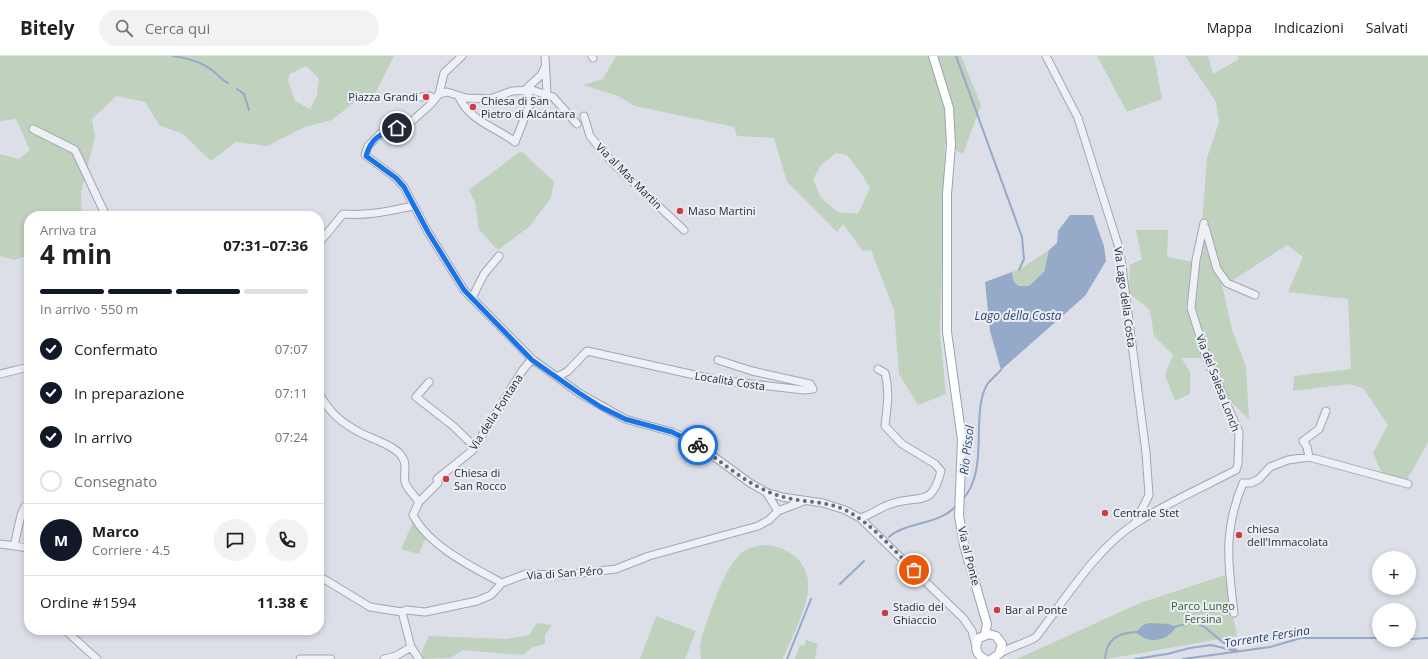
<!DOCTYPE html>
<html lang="it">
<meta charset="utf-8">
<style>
:root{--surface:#fff;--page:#f2f2f2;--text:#202124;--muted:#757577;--line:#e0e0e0;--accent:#111827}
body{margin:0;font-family:"Open Sans",sans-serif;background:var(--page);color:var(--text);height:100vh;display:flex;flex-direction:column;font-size:15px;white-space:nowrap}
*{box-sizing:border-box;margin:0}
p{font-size:13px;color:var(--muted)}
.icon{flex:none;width:22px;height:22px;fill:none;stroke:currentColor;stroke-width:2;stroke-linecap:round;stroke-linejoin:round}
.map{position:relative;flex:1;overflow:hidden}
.details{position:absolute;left:24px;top:155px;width:300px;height:424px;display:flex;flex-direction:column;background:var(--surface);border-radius:16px;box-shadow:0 2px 6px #0003}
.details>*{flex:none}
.tools{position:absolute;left:1372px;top:495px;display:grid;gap:8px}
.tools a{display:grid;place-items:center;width:44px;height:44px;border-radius:50%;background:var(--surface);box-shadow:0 2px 6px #0003;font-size:20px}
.pin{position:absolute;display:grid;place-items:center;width:34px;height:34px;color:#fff;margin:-17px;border:2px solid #fff;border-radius:50%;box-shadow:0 1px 4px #0007}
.courier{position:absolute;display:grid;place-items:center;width:40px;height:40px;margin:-20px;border:3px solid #1a73e8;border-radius:50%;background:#fff;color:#222;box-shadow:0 1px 5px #0007}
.summary em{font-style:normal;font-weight:700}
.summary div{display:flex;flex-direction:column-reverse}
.summary{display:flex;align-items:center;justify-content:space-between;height:68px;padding:0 16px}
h1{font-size:26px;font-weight:700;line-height:30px}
.bar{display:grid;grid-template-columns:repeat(4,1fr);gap:6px 4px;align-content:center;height:48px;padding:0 16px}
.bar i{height:5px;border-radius:3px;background:var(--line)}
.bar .on{background:var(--accent)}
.bar p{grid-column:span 4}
.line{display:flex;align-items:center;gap:10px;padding:0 16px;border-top:1px solid var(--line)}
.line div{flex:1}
.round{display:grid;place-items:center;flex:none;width:42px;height:42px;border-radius:21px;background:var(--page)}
ol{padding:0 16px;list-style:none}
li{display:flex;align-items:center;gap:12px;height:44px}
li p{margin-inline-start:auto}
li .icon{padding:4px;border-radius:50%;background:var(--accent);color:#fff;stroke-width:4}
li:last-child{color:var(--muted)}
li i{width:22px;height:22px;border:2px solid var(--line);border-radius:50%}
header{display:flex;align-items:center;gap:24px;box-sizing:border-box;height:56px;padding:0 20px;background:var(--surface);border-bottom:1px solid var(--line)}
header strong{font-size:19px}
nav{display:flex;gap:22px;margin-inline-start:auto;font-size:14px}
.search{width:280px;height:36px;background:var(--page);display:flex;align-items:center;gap:10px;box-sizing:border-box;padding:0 14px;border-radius:22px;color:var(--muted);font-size:15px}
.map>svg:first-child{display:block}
</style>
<header>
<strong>Bitely</strong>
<div class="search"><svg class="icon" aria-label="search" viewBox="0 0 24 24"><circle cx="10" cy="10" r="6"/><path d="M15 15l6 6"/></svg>Cerca qui</div>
<nav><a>Mappa</a><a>Indicazioni</a><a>Salvati</a></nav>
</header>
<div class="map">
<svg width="1428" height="603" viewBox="0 0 1428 603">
<rect width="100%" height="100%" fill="#dcdfe7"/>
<path fill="#c0d1bd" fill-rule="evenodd" d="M 0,0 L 394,0 L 376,36 L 358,43 L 332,64 L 305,71 L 267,90 L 236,86 L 211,105 L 183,78 L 159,69 L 145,46 L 116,40 L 92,63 L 95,81 L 81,136 L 82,160 L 29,160 L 29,199 L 14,204 L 0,200 L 0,98 L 19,103 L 30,94 L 16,63 L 0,65 ZM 306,10 L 319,22 L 317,39 L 310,53 L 295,45 L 288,24 L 290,18 Z
M 616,0 L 961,0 L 981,49 L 963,98 L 945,88 L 940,277 L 946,338 L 918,349 L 899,318 L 894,254 L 871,194 L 863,195 L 843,168 L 837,176 L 787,126 L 774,82 L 737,80 L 734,71 L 635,50 L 618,40 L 583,29 L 603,23 ZM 836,97 L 847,99 L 861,117 L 870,132 L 858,158 L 838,156 L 821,142 L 813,123 L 821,109 Z
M 1097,0 L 1154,0 L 1162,43 L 1127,56 Z
M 1185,0 L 1208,0 L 1213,18 L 1239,3 L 1238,0 L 1428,0 L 1428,386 L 1407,424 L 1383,420 L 1373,397 L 1388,369 L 1363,332 L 1349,328 L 1293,335 L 1294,320 L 1351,313 L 1348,243 L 1288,236 L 1303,201 L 1287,189 L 1233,224 L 1222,228 L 1232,274 L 1246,311 L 1249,363 L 1226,341 L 1210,302 L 1181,302 L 1190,315 L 1190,338 L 1175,345 L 1165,319 L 1173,299 L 1154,280 L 1150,254 L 1129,237 L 1130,209 L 1142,203 L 1136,174 L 1168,174 L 1167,201 L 1199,207 L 1207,102 L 1219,66 L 1216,46 Z
M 521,95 L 554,126 L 551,142 L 529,171 L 498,194 L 479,174 L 475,146 L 469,134 Z
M 1049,194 L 1044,216 L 1029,230 L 1018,230 L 1013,224 L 1012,216 L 1019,214 Z
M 413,466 L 428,477 L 419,498 L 401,493 Z
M 766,489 C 790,491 811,508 808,534 C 807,553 790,585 783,603 L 701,603 L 700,591 L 702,579 C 711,556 724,511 742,496 C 749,491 758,490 766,489 Z
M 1225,519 L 1237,580 L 1107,603 L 1017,603 L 1140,547 Z
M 656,560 L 696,575 L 685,603 L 640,603 Z
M 537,567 L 552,569 L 545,579 L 545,588 L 533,591 L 523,599 L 462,594 L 451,602 L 423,603 L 422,595 L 429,580 L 506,583 L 529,579 Z
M 806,584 L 818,588 L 815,595 L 817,597 L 815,603 L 795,603 L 800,589 L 804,590 Z"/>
<path fill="#95a9c8" d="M 1070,159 L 1093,159 L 1104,190 L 1106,205 L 1085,240 L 1001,314 L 990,275 L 985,226 L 1012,216 L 1013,224 L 1018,230 L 1029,230 L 1044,216 L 1049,194 L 1057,187 L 1058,175 Z
M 1149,567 L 1169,568 L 1176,571 C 1168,585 1148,589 1136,576 L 1143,569 Z"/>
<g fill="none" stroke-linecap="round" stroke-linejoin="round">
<path stroke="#95a9c8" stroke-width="2" d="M 173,0 C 187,2 202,6 213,15 C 218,19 222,24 228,27
M 956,0 L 1022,181 L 1024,203 L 1019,214
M 237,33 L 244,38 L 249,54
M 962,444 C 991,414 969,356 988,327 C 992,323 997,318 1001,314
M 889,481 C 905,466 939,469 956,450
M 840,528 L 864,505
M 1174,571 C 1202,563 1199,567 1219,583 C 1224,588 1232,591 1238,595
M 1409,583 L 1428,582
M 787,603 L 811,543
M 1105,603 C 1106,582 1120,576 1138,576
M 1135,603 L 1167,598 L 1190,592 L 1211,589 L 1236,595
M 1183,603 L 1270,591 L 1301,582 L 1379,582"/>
<g stroke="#a1a6b1" stroke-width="9">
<path id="minor" d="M 462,0 L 444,17 L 439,38 L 430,49 L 412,65 L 380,78 L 368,90 L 365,99 L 396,122 L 404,131 L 428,176 L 464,234 L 532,303 L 579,337 L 625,363 L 672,376 L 694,386 L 750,427 L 766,436 L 782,441 L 823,447 L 845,454 L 860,462 L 964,563 L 972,575 L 976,590
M 545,0 L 547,39
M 592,0 L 593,2
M 1046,0 L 1078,62 L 1120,195 L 1146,397 L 1149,439 L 1135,467
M 524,35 L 541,19 L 545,11
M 439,38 L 447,36 L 466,42 L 490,43 L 512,35 L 532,34 L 553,41 L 577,68
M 421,41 L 430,40 L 434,43
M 459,41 C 471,66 494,70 515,86 L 530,48 L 528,35
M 584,60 L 590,80 L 604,97 L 617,111 L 684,174
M 33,73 L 75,94 L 106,160
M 1205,171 L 1217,213 L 1227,227 L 1255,239
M 319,187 L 343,158 C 368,160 389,155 413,150
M 472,242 L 484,218 L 499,200
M 0,318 L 29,311
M 557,321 L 568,315 L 587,295 L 717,324 L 804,334 L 813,333 L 810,328 L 752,315 L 718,304
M 429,326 L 416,341 L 452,369 L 475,391
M 319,337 C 331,361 350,373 374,383 C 383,387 392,390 399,397 C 409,407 403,415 405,426 C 407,433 415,440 419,446
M 1309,401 L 1307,391 L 1303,385 L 1319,373 L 1326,355
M 1243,427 L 1251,427 L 1259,423 L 1270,411 L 1288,404 L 1309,401 L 1408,428
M 766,436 L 778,455
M 778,455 L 804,445
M 860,462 C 872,459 881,450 894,447 C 921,439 932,451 941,415 L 935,408 L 902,388 L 885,370 C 887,351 890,335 885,317 L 878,313
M 0,488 L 29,492
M 14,490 L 21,459 L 25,450
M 319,520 L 370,551 L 402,556 L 406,554 L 425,556 L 477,545 L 491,539 L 502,527 L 526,518 L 563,519 L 616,513 L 649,500 L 758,470 L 769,464 L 778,455
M 502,527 C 472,511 429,490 413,459 L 419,446 L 438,427 L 437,423 L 473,394 L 522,315 L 532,303
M 402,556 L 411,591 L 419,603
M 1234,557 C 1228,507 1223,475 1243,427
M 65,574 L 97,603
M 999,598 C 1011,590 1023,589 1036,581 C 1064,545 1097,491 1136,467 C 1167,447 1203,431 1236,414 L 1238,408 L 1239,376 L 1207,303 L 1191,252 L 1196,204 L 1204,167
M 300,603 L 331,603
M 384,603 L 396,600 L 411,591"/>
</g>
<g stroke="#9ba2b3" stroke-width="10">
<path id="major" d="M 933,0 L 949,52 L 951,89 L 947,138 L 947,276 L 962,384 L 959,460 L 964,489 L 987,568 L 985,578
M 985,603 C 976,599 974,591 979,582 L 989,578 L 996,580 L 1002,588 L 999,598 L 992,603"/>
</g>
<use href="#minor" stroke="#eff0f5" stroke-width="7"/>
<use href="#major" stroke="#fff" stroke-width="8"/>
</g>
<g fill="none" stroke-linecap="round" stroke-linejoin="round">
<path stroke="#656b78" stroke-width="4" stroke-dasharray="0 7.2" d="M 698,389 C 724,408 750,431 780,440 C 801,447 825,444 845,454 C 872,467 893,494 914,514"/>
<path stroke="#1a73e8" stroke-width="5" d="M 397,72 C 380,78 371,82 366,100 L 396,122 L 404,131 L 428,176 L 464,234 L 532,304 L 579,337 L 601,351 L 625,363 L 672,376 L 698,389"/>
</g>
<g fill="#d13c42" stroke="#ebeef5" stroke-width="1.5">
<circle cx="426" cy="41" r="4"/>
<circle cx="473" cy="51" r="4"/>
<circle cx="680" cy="155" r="4"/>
<circle cx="446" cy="423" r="4"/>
<circle cx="1105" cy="457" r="4"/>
<circle cx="1239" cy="479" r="4"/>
<circle cx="997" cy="554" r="4"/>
<circle cx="885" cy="557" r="4"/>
</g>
<g text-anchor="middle" stroke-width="4" stroke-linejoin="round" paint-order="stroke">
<g font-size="11" fill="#252c3d" stroke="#ebeef5" text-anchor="start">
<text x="418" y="45" text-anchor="end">Piazza Grandi</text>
<text x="481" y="49">Chiesa di San<tspan x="481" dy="13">Pietro di Alcántara</tspan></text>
<text x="688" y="159">Maso Martini</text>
<text x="454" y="421">Chiesa di<tspan x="454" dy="13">San Rocco</tspan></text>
<text x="1113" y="461">Centrale Stet</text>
<text x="1247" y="477">chiesa<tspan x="1247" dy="13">dell'Immacolata</tspan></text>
<text x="893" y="555">Stadio del<tspan x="893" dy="13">Ghiaccio</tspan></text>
<text x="1005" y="558">Bar al Ponte</text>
</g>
<g font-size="11" fill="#252c3d" stroke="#ebeef5">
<text transform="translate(629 120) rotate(45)" y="4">Via al Mas Martin</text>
<text transform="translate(1125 241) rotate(82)" y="4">Via Lago della Costa</text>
<text transform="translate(730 325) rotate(9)" y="4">Località Costa</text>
<text transform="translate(1218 327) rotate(69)" y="4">Via del Salesa Lonch</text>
<text transform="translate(496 356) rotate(-57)" y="4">Via della Fontana</text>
<text transform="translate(969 500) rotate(76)" y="4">Via al Ponte</text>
<text transform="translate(565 517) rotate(-4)" y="4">Via di San Péro</text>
</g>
<g font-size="11" fill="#365932" stroke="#ebeef5">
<text x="1203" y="554">Parco Lungo<tspan x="1203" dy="13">Fersina</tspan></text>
</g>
<g font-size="12" font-style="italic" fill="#2f4672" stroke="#ebeef5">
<text x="1018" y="264">Lago della Costa</text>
<text transform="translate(967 394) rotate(-83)" y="4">Rio Pissol</text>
<text transform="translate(1267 581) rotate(-9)" y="4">Torrente Fersina</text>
</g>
</g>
</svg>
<div class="tools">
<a>+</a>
<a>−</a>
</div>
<div class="pin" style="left:914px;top:514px;background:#ea580c"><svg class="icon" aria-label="bag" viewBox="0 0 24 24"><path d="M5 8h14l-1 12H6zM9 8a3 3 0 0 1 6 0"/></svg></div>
<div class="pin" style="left:397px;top:72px;background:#1f2937"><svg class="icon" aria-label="home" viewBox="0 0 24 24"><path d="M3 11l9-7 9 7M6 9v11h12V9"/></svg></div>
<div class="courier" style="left:698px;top:389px"><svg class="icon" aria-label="bike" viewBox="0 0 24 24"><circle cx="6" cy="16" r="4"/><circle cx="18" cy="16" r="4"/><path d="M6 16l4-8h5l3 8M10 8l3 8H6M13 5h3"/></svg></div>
<section class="details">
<div class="summary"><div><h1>4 min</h1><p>Arriva tra</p></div><em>07:31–07:36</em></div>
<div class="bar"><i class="on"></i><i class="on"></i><i class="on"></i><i></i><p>In arrivo · 550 m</p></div>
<ol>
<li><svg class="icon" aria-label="check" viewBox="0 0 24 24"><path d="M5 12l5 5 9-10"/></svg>Confermato<p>07:07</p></li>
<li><svg class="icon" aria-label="check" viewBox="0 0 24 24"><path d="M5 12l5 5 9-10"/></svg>In preparazione<p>07:11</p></li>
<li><svg class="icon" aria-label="check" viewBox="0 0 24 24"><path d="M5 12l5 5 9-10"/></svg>In arrivo<p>07:24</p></li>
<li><i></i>Consegnato</li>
</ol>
<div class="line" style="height:72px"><b class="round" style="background:var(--accent);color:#fff">M</b><div><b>Marco</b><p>Corriere · 4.5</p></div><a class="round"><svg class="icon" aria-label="chat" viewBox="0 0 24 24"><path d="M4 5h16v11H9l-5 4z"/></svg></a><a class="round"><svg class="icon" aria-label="phone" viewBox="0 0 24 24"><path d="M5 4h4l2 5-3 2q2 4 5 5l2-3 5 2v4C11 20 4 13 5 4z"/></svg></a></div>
<div class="line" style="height:52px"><div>Ordine #1594</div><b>11.38 €</b></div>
</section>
</div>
